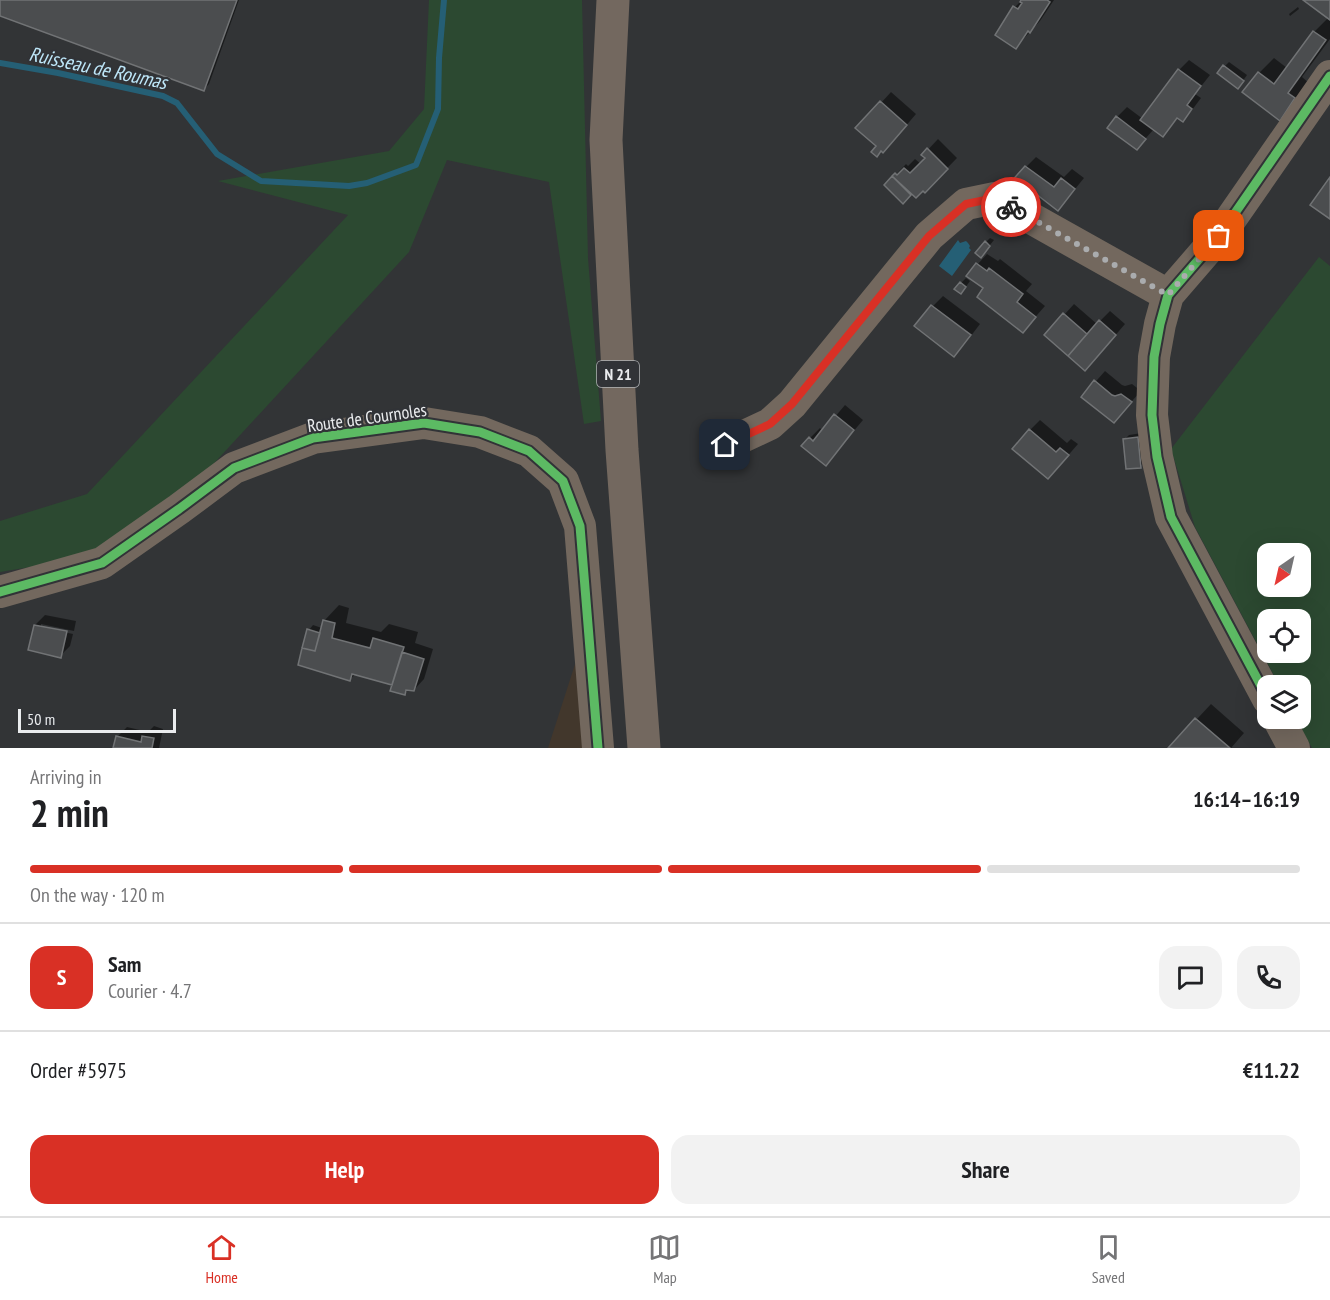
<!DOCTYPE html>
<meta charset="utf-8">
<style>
:root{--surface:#fff;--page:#f2f2f2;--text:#202124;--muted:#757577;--line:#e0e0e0;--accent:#d93025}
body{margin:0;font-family:"PT Sans Narrow",sans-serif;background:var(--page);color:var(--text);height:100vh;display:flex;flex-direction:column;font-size:22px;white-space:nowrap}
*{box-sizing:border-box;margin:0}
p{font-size:20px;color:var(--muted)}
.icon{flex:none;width:33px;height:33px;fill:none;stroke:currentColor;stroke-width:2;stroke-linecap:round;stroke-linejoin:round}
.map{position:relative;height:748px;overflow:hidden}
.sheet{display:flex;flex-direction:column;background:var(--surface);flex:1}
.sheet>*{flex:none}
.needle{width:39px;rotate:214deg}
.buttons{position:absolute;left:1257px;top:543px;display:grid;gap:12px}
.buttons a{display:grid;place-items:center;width:54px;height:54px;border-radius:12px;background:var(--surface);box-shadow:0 6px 24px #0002;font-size:30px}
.scale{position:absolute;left:18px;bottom:15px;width:158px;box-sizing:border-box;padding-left:6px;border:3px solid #eaecee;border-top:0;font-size:16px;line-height:21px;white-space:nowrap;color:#eaecee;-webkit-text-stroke:4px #313337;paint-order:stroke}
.pin{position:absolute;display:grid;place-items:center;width:51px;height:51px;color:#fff;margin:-26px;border-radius:12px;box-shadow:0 3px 9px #0006}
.courier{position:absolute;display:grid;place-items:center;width:60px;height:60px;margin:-30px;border:4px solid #d93025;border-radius:50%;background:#fff;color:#222;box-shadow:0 2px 8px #0007}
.summary em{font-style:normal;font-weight:800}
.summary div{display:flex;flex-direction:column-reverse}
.summary{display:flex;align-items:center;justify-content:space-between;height:102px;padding:0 30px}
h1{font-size:39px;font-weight:800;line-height:45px}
.bar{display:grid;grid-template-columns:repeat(4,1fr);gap:9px 6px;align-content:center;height:72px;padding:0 30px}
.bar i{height:8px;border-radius:4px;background:var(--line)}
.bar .current{background:var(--accent)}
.bar p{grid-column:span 4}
.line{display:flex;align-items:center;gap:15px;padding:0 30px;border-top:2px solid var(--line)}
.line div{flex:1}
.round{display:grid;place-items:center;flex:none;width:63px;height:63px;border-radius:18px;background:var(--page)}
.cta{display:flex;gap:12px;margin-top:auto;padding:12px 30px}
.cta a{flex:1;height:69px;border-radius:18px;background:var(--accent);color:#fff;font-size:24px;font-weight:800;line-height:69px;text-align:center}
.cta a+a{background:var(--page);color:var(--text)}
.tabs{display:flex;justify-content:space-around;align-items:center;height:84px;border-top:2px solid var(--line);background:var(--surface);font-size:16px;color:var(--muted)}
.tabs a{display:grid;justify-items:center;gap:3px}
.tabs .current{color:var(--accent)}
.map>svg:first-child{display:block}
</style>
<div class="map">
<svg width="1330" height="748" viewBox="0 0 1330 748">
<rect width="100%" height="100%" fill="#323436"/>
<path fill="#42372c" d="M 577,658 L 584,748 L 548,748 Z"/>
<path fill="#2c4931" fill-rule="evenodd" d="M 429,0 L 582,0 L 588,258 L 601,421 L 584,424 L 549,182 L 447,160 L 409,252 L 194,485 L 91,557 L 0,572 L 0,521 L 87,494 L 348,215 L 218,181 L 389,151 L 424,109 Z
M 1319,257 L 1330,266 L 1330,748 L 1312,748 L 1296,719 L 1300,718 L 1300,686 L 1279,685 L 1195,527 L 1171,449 ZM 1268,554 L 1300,554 L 1300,586 L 1268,586 ZM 1268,620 L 1300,620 L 1300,652 L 1268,652 Z"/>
<path fill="#255f75" d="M 958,240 L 960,243 L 966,241 L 968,243 L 970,246 L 969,248 L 971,250 L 952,276 L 939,266 Z"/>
<path fill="#0007" d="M 0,0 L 239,0 L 209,84 L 204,89 L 0,14 Z
M 1022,0 L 1054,0 L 1040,21 L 1016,47 L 1015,7 Z
M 1306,0 L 1330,0 L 1330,39 L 1302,77 L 1309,83 L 1295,104 L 1280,119 L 1259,73 L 1274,58 L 1287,68 L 1314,32 L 1329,17 Z
M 1298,7 L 1299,9 L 1290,16 L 1289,14 Z
M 1189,60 L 1210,75 L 1195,94 L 1201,98 L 1192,110 L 1182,120 L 1179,117 L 1163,135 L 1154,129 L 1137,148 L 1117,117 L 1127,107 L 1143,119 L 1179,70 Z
M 1229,62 L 1247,75 L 1242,82 L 1225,66 Z
M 891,92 L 916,114 L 893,141 L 882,150 L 858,128 Z
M 938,139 L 957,158 L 925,191 L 923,189 L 912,193 L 903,202 L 886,185 L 906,164 L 908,166 L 915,159 L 921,164 L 927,158 L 923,155 Z
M 1036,157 L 1064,177 L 1072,169 L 1084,178 L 1067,199 L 1057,209 L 1026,167 Z
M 990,238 L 994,240 L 985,251 L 986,242 Z
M 987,254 L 998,261 L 1000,259 L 1032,284 L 1026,291 L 1045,306 L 1023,331 L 985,288 L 968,275 Z
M 966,278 L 970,281 L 965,288 L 961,283 Z
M 943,296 L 980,324 L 964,345 L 954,355 L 917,326 L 933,306 Z
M 1074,304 L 1097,324 L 1110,311 L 1125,324 L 1095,359 L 1046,335 Z
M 1105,371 L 1122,385 L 1125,386 L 1132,384 L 1141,391 L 1124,410 L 1083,396 Z
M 845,405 L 863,420 L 826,464 L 810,438 L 820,428 L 823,431 Z
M 1040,420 L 1067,443 L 1071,439 L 1078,444 L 1058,467 L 1030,430 Z
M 1142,433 L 1145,462 L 1140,466 L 1125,439 L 1129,435 Z
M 339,605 L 349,608 L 346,623 L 381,632 L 389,624 L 418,632 L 415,643 L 433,649 L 424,679 L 414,690 L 409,689 L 404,694 L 394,684 L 356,674 L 350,679 L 309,630 L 313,625 L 322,628 L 324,621 Z
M 45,615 L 76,621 L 74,631 L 41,624 L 41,627 L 73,634 L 70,646 L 60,656 L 35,625 Z
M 1211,704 L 1244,733 L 1231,748 L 1170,748 Z
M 154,726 L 163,729 L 159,748 L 115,748 L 117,737 L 127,727 L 148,732 Z"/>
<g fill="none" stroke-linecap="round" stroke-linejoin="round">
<path stroke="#255f75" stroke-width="6" d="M 0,63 L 58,73 L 163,96 L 177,103 L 217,154 L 261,181 L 349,186 L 367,183 L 416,165 L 438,109 L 439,58 L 444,0"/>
</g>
<path fill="#4b4d4f" stroke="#717375" stroke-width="1.5" d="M 0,0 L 237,0 L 204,91 L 0,16 Z
M 1021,0 L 1047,0 L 1050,2 L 1030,33 L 1028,31 L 1016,49 L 995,35 L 1013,6 L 1018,9 L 1022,3 L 1020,2 Z
M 1303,0 L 1330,0 L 1330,20 Z
M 1313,31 L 1326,40 L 1288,93 L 1295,98 L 1280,121 L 1242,92 L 1258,72 L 1274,84 Z
M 1223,65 L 1244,81 L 1238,89 L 1217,73 Z
M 1178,69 L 1201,86 L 1187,105 L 1192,109 L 1183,122 L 1177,118 L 1163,137 L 1140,120 Z
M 880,101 L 907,125 L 883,153 L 881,151 L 877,157 L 871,152 L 876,146 L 855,128 Z
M 1116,116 L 1146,139 L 1137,150 L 1107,128 Z
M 927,148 L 948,169 L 925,193 L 923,191 L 916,198 L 892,176 L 895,173 L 897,175 L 904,168 L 910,173 L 925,158 L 921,155 Z
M 1025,166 L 1054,187 L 1061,178 L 1075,189 L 1058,211 L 1027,187 L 1022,193 L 1009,184 Z
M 892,176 L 911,195 L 903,204 L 884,185 Z
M 1330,177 L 1330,219 L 1310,205 Z
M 985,241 L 990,246 L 981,258 L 975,253 Z
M 976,263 L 987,271 L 989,268 L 1023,294 L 1017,302 L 1036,317 L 1023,333 L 977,297 L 983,288 L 966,276 Z
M 960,282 L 966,287 L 961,294 L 954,289 Z
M 931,305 L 971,335 L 954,357 L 914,326 Z
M 1063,313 L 1087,334 L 1068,356 L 1044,335 Z
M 1099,320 L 1116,335 L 1085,371 L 1068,356 Z
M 1094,380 L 1112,395 L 1115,396 L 1121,394 L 1132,402 L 1114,423 L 1081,397 Z
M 834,414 L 854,430 L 826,466 L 801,446 L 809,437 L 813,441 Z
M 1029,429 L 1056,452 L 1060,448 L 1069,455 L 1048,479 L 1012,449 Z
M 1138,437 L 1141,468 L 1126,469 L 1123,439 Z
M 323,620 L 335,623 L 332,638 L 370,648 L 373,638 L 404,647 L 392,685 L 352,674 L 350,681 L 298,665 L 302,648 L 315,651 Z
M 34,625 L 67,631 L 61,658 L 28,650 Z
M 307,629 L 320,633 L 315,651 L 302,648 Z
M 402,652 L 424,659 L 414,691 L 406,690 L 405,695 L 390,691 Z
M 1195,718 L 1230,748 L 1168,748 Z
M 116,736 L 141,742 L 142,736 L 154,738 L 152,748 L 113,748 Z"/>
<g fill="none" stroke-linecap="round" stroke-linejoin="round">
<path stroke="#73685e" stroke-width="32" d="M 725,445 L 770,424 L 792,404 L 929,236 L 966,204 L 995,198 L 1168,295
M 0,592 L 102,563 L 179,509 L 234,468 L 313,438 L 424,423 L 480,432 L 529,451 L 563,481 L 580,526 L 598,748
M 1268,699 L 1171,517 L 1157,457 L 1152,415 L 1154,357 L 1160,324 L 1168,295 L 1219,236 L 1330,76
M 1278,718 L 1294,748"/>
<path stroke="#73685f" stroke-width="33" d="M 613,0 L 606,140 L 622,450 L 644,748"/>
<g stroke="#313337" stroke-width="13">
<path id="cycleway" d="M 0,592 L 102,563 L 179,509 L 234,468 L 313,438 L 424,423 L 480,432 L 529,451 L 563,481 L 580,526 L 598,748
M 1268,699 L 1171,517 L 1157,457 L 1152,415 L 1154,357 L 1160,324 L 1168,295 L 1219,236 L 1330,76"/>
</g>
<use href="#cycleway" stroke="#5cba63" stroke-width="9"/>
</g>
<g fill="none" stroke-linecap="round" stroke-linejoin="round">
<path stroke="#aaacae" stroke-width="6" stroke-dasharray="0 10.8" d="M 1011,207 L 1168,295 L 1219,236"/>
<path stroke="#d93025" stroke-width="8" d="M 725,445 L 770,424 L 792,404 L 929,236 L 966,204 L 995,198 L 1011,207"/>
</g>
<g text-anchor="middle" stroke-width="4.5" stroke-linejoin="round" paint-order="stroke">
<rect fill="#313337" stroke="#b2b4b7" stroke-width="1.5" x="597" y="361" width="42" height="26" rx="4.5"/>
<g font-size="16" font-weight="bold" fill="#eaecee">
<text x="618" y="380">N 21</text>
</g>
<g font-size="18" fill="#eaecee" stroke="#313337">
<text transform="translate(367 418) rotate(-8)" y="6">Route de Cournoles</text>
</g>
<g font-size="20" font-style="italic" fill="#bee7f9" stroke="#313337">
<text transform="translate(98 68) rotate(12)" y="7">Ruisseau de Roumas</text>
</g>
</g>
</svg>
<div class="buttons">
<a><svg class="needle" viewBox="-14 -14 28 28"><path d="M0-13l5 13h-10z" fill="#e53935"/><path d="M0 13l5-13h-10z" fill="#757577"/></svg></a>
<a><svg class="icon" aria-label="locate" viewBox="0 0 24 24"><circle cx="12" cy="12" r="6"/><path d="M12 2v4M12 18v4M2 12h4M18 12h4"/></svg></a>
<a><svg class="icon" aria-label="layers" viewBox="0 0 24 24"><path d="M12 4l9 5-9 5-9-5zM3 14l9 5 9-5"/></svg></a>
</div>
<div class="scale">50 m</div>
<div class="pin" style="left:1219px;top:236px;background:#ea580c"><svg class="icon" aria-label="bag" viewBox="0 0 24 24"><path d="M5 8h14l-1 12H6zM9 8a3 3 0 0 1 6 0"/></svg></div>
<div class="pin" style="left:725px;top:445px;background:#1f2937"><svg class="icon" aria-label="home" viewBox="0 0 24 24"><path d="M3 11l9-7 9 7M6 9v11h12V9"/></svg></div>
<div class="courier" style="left:1011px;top:207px"><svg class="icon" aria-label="bike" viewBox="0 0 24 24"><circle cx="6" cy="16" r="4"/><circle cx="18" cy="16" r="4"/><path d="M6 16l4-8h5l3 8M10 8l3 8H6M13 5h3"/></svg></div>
</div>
<section class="sheet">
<div class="summary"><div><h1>2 min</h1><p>Arriving in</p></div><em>16:14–16:19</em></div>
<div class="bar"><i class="current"></i><i class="current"></i><i class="current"></i><i></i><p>On the way · 120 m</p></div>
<div class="line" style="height:108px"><b class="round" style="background:var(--accent);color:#fff">S</b><div><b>Sam</b><p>Courier · 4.7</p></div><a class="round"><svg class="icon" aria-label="chat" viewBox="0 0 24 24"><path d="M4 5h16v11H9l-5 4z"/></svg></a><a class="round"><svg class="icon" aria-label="phone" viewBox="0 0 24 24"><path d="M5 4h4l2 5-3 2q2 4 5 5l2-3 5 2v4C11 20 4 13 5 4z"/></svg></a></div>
<div class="line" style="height:78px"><div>Order #5975</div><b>€11.22</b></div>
<div class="cta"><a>Help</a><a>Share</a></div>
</section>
<nav class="tabs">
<a class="current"><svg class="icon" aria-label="home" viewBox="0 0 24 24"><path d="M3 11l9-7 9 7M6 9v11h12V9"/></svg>Home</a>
<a><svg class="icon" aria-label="map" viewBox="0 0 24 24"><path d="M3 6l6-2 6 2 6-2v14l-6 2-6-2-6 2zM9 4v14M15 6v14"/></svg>Map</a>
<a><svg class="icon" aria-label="saved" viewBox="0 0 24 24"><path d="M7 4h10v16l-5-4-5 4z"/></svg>Saved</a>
</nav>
